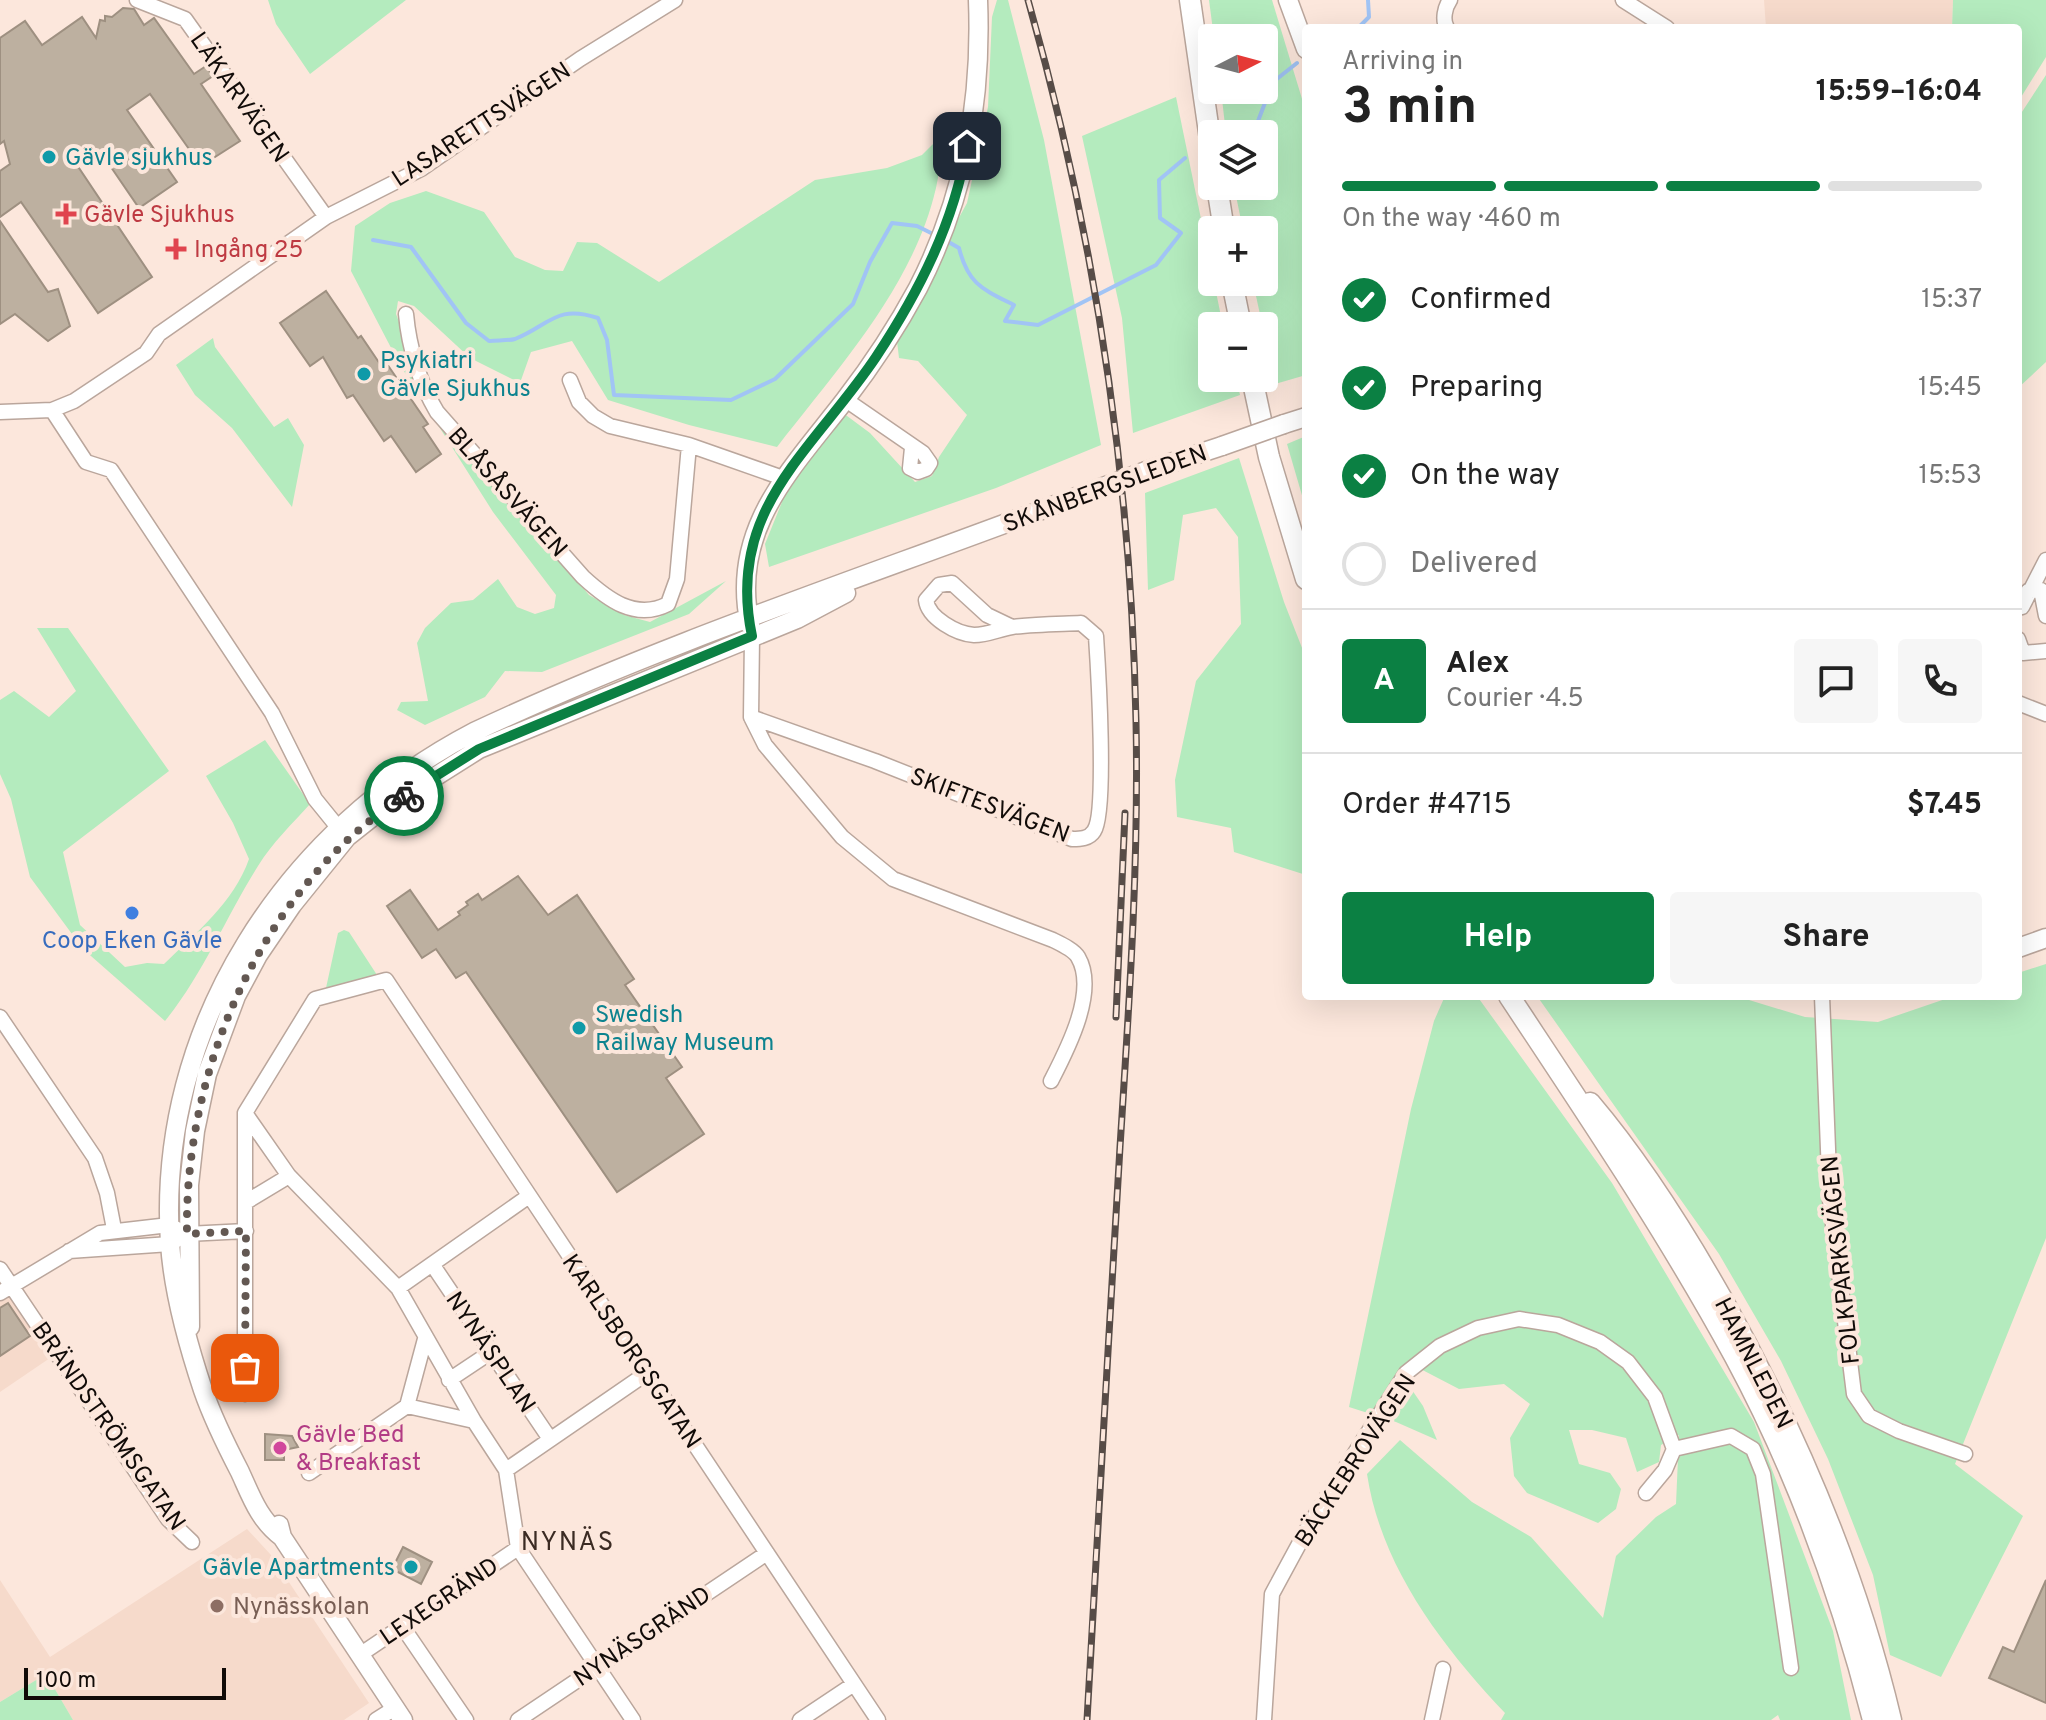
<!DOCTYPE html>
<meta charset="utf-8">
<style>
:root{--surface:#fff;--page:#f6f6f6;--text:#222;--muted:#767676;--line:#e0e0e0;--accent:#0b8043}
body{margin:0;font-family:Overpass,sans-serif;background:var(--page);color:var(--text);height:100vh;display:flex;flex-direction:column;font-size:30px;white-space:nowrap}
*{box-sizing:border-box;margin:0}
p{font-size:26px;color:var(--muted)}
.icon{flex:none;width:44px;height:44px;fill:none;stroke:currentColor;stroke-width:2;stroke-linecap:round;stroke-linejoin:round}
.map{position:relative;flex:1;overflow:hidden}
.details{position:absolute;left:1302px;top:24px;width:720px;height:976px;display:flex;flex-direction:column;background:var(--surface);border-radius:8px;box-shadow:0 8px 32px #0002}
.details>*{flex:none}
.needle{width:52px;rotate:84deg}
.fabs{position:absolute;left:1198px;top:24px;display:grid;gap:16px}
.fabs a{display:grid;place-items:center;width:80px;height:80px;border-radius:8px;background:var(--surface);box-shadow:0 8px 32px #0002;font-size:40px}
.scale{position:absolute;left:24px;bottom:20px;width:202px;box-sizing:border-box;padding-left:8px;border:4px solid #110b08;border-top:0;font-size:22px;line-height:28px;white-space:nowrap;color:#110b08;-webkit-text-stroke:6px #fce7dc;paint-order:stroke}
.pin{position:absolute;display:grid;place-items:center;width:68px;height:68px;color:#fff;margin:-34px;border-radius:16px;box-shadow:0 4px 12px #0006}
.courier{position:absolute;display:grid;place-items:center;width:80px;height:80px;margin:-40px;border:6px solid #0b8043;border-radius:50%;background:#fff;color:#222;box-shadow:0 2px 10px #0007}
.summary em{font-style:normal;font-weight:700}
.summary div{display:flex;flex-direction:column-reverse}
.summary{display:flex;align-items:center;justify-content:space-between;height:136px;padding:0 40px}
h1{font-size:52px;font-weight:700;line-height:60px}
.bar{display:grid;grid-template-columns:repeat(4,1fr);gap:12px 8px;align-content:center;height:96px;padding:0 40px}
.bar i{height:10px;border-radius:6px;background:var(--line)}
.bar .on{background:var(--accent)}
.bar p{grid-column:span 4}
.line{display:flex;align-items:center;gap:20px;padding:0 40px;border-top:2px solid var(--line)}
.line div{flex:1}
.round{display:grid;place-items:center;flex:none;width:84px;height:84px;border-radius:8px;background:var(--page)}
ol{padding:0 40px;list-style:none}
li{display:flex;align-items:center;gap:24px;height:88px}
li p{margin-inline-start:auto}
li .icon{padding:8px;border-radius:50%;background:var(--accent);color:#fff;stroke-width:4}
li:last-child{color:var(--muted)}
li i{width:44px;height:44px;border:4px solid var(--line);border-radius:50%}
.action{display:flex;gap:16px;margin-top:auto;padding:16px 40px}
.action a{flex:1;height:92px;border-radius:8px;background:var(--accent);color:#fff;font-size:32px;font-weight:700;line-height:92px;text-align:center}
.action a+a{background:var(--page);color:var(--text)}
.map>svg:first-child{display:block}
</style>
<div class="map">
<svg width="2046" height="1720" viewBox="0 0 2046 1720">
<rect width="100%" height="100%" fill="#fce7dc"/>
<path fill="#f6dacb" d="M 1764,0 L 1953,0 L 1952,28 L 1766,28 Z
M 0,1288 L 8,1295 L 50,1358 L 0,1392 Z
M 247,1529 L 271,1555 L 369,1703 L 344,1720 L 73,1720 L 46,1674 L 0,1702 L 0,1580 L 50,1657 Z"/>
<path fill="#b4ebbe" d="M 268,0 L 406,0 L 310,74 L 276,24 Z
M 997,0 L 1008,0 L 1044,140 L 1101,445 L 996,488 L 769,567 L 765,544 L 782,502 L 785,478 L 839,410 L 870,433 L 915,482 L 932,476 L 939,457 L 967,415 L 918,361 L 899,358 L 896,333 L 967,203 L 988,107 L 992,17 Z
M 1209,0 L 1272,0 L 1306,112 L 1306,375 L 1275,384 L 1253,282 L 1264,282 L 1264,230 L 1243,230 L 1234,186 L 1264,186 L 1264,134 L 1226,134 L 1221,90 L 1264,90 L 1264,38 L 1214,38 Z
M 1953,0 L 2046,0 L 2046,57 L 2018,102 L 2018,28 L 1952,28 Z
M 2046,75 L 2046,362 L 2018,388 L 2018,118 Z
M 1176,97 L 1223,326 L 1212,326 L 1212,378 L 1236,378 L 1240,395 L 1133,433 L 1122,318 L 1082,136 Z
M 944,133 C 942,151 940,170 936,188 C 913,287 838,368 777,447 L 689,425 L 608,400 L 572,341 L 531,352 L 520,383 L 470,358 L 414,306 L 398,301 L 396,314 L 432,407 L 589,595 L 624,615 L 650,622 L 726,581 L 689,614 L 542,672 L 505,671 L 485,697 L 425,725 L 397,710 L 401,702 L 428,701 L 417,643 L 425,628 L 451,603 L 473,600 L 498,579 L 517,607 L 535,614 L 554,608 L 556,595 L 493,512 L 400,365 L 351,271 L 355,226 L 390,203 L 426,191 L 484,212 L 515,257 L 545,270 L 563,271 L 577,242 L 597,243 L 659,282 L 815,180 L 887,168 L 922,155 Z
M 213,338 L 215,347 L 274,427 L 288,418 L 304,445 L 292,507 L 232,428 L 195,395 L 176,365 Z
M 1306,436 L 1306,509 L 1287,444 Z
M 1239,458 L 1284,602 L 1306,658 L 1306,875 L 1234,852 L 1231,828 L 1177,817 L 1175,780 L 1196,681 L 1241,624 L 1238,537 L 1216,508 L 1183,515 L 1174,580 L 1148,590 L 1145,493 Z
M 37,628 L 68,628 L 169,771 L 63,852 L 80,925 L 125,967 L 147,963 L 164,964 C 196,933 234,902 249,859 L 233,823 L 206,776 L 265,740 L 310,804 C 292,824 272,843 258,866 C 226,917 203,974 165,1021 L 83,949 L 30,877 L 11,799 L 0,774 L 0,700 L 14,691 L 49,717 L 76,691 Z
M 344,930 L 349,932 L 377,975 L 326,988 L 338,933 Z
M 2046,964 L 2046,1238 L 1955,1464 L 2023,1516 L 1941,1677 L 1890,1655 L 1873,1575 L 1828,1459 L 1781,1361 L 1719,1254 L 1537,996 L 1736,996 L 1805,1017 L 1878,1022 L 1954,996 L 2018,996 L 2018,973 Z
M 1445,996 L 1477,996 L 1612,1183 L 1754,1422 L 1833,1631 L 1851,1720 L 1780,1720 L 1778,1715 L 1771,1720 L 1501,1720 L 1505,1713 C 1442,1646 1381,1567 1367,1474 L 1400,1440 L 1472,1502 L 1531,1537 L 1603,1618 L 1616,1556 L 1656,1517 L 1676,1504 L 1679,1435 L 1661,1445 L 1659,1462 L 1637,1472 L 1626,1438 L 1592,1430 L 1569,1430 L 1579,1464 L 1610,1473 L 1621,1489 L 1616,1509 L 1598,1523 L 1527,1493 L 1514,1476 L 1510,1438 L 1530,1404 L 1504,1384 L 1459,1389 L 1409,1363 L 1401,1374 L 1423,1406 L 1437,1440 L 1396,1422 L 1349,1407 L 1411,1109 L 1434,1021 Z
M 46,1674 L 73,1720 L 0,1720 L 0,1702 Z"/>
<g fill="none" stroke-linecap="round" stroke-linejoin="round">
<path stroke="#a1c4f5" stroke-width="4" d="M 1358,28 L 1369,17 L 1368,0
M 1253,134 L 1273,82 L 1297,63
M 373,240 L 411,247 L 466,323 L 489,341 C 497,340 508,341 515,339 C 550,325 556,304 598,318 L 607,340 L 614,395 L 731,400 L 775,379 L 853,304 L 870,262 L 892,223 L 917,226 L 937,236
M 945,240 L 959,248 C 968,284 982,289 1014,305 L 1005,321 L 1038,325 L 1156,265 L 1181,233 L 1160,218 L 1159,180 L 1185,158"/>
</g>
<path fill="#bdb0a0" stroke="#9e9081" stroke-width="2" d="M 123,8 L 134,9 L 144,25 L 154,18 L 194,74 L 206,66 L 213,76 L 201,84 L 240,141 L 201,166 L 150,94 L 127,110 L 177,182 L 139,208 L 100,151 L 77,165 L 152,277 L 98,313 L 21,202 L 0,217 L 0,171 L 10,164 L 4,141 L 0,144 L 0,38 L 25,21 L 42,45 L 82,17 L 96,38 L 100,20 L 105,21 L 105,16 L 112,17 Z
M 0,221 L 48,292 L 58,289 L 70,326 L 48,341 L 15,314 L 0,324 Z
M 326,291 L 358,338 L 361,336 L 380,364 L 385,361 L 428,424 L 423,427 L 441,454 L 416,472 L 391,436 L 384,441 L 353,395 L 347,398 L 323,357 L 310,366 L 280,323 Z
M 518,876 L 548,915 L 577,895 L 634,979 L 625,985 L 682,1067 L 666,1078 L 704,1134 L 617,1192 L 466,972 L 456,978 L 436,949 L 422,958 L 387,906 L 410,890 L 438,930 L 460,915 L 458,912 L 468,905 L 466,902 L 478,894 L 482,900 Z
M 8,1303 L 30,1336 L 0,1356 L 0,1308 Z
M 265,1434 L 292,1436 L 298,1447 L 284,1450 L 284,1460 L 265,1460 Z
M 403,1547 L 432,1562 L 421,1584 L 392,1569 Z
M 2046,1580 L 2046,1703 L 1989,1678 L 2003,1647 L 2014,1652 Z"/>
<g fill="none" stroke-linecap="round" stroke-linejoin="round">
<g stroke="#baa69c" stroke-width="17">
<path id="minor" d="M 137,0 L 185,19 L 326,217
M 1623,0 L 1667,28
M 1447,28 C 1442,20 1445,7 1450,0
M 406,314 C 409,348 420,384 437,412 L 583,577 C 607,599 635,621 668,604 L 677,579 L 689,445
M 570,380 L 579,402 L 593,416 L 610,426 L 689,445 L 783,478
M 846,400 L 923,453 L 930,463 L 926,469 L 918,472 L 910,468 L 912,448
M 52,410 L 86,462 L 111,470 L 272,713 L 315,799 L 345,836
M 0,412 L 52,410 L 74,401 L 146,353 L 159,334 L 326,217 L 421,169 L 580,59 L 675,0
M 2028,591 L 2041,590 L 2046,616
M 2018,608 L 2022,607 L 2046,560
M 752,636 L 751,717 L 765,745 L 842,837 L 893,879 L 1053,940 C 1061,944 1074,950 1078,957 C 1098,991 1067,1050 1051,1081
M 2018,639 L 2023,653 L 2046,651
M 2018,703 L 2046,714
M 751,717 L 875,761 L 1072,839 C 1080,839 1089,839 1094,831 C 1107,813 1098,666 1096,636 L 1081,623 C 1058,624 1034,624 1012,627 C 999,629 988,635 974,635 C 957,634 928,618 926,600 L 939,585 L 952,583 L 987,615 L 1012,627
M 1822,996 L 1830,1200 L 1854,1394 L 1869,1416 L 1899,1431 L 1965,1454
M 0,1017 L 95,1158 L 107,1193 L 114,1229
M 245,1113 L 289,1176 L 398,1288 L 474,1421 L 506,1470 L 518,1548 L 633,1720
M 246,1202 L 289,1176
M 69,1251 L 170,1244 L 187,1234 L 246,1231
M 432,1264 L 550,1439
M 0,1269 L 168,1519 L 192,1542
M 398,1288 L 529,1196
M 0,1293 L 100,1233 L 169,1225 L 177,1229
M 425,1339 L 407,1406 L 474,1421
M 449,1380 L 491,1352
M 245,1394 L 245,1113 L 315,999 L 386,980 L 878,1720
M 1674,1449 L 1731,1436 L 1753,1449 L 1763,1474 L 1791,1668
M 506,1470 L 647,1373
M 309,1473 L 407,1406
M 402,1626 L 466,1720
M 361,1654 L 518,1548
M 376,1720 L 395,1708
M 518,1720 L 767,1553
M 800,1720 L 854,1684
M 1264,1720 L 1272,1594 L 1311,1522 L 1406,1373 L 1440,1346 L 1478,1328 L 1519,1319 L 1558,1325 L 1600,1342 L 1628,1362 L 1655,1397 L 1674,1449 L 1665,1470 L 1646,1493
M 1432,1720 L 1443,1669"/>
</g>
<g stroke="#baa69c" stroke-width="21">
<path id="tertiary" d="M 1288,0 L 1306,49
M 1284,424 L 1306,417
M 1146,471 L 1222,446
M 750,625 C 729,529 792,469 845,400 C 872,365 897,327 918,288 C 965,196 982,103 978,0
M 2018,948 L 2046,938
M 190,1327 L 189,1185 L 195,1131 L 207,1074 L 236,996 L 258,955 L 292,905 L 347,837 L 376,814 L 479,749 L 797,619 L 846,593
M 279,1525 L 282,1537 L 403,1720
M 282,1537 C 259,1520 251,1496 240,1472 C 226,1445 213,1419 203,1390 C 187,1342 173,1292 170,1243 C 156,1026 286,830 474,732 C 672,639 880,572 1084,494"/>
</g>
<g stroke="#baa69c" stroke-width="23">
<path id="secondary" d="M 1190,0 L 1212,153
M 1217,186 L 1224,230
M 1232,282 L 1241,326
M 1252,378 L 1269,457 L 1306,579
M 1509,996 C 1587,1114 1667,1232 1735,1357 C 1797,1472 1841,1594 1873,1720
M 1590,1103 C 1641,1163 1683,1230 1722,1299 C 1796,1432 1856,1572 1891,1720"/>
</g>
<use href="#minor" stroke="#fff" stroke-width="14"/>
<use href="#tertiary" stroke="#fff" stroke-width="18"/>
<use href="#secondary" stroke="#fff" stroke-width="20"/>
<g stroke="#574c47" stroke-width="7">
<path id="rail" d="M 1028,0 C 1095,235 1131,477 1136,721 C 1139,863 1129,1005 1120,1147 C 1109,1338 1097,1529 1087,1720
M 1116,1017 L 1125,813"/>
</g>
<use href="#rail" stroke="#fce7dc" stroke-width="4" stroke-dasharray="12" stroke-linecap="butt"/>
<g stroke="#baa69c" stroke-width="21" stroke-linecap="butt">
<path id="tertiary-bridge" d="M 1222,446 L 1284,424
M 1084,494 L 1146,471"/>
</g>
<use href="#tertiary-bridge" stroke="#fff" stroke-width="18"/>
</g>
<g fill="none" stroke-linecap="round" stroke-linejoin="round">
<path stroke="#635852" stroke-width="8" stroke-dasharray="0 14.4" d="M 245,1368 L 246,1231 L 187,1234 C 184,1068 262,888 404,796"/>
<path stroke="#0b8043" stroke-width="10" d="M 404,796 L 479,749 L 752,636 C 725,509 813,451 876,357 C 919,292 954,223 967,146"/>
</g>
<g fill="#0f9aa8" stroke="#fce7dc" stroke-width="3">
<circle cx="49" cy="157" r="8"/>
<circle cx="364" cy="374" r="8"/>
<circle cx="579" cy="1028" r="8"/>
<circle cx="411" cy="1567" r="8"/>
</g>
<g fill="#e0444e" stroke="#fce7dc" stroke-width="3">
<path d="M62 202h8v8h8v8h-8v8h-8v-8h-8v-8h8z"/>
<path d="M172 237h8v8h8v8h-8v8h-8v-8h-8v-8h8z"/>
</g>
<circle fill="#3f7fe0" stroke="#fce7dc" stroke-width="3" cx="132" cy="913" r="8"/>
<circle fill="#d1479c" stroke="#fce7dc" stroke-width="3" cx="280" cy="1448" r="8"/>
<circle fill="#8d6e63" stroke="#fce7dc" stroke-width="3" cx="217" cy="1606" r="8"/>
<g text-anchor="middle" stroke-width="8" stroke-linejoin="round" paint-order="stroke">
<g font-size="24" fill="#110b08" stroke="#fce7dc">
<text transform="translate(240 97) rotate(55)" y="8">LÄKARVÄGEN</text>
<text transform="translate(481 124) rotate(-33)" y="8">LASARETTSVÄGEN</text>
<text transform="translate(1105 488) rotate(-20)" y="8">SKÅNBERGSLEDEN</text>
<text transform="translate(508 492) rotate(48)" y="8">BLÅSÅSVÄGEN</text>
<text transform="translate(990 805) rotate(21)" y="8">SKIFTESVÄGEN</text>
<text transform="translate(1840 1260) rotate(-96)" y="8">FOLKPARKSVÄGEN</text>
<text transform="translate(632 1351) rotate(56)" y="8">KARLSBORGSGATAN</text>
<text transform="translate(491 1352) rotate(56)" y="8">NYNÄSPLAN</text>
<text transform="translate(1754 1363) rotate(63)" y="8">HAMNLEDEN</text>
<text transform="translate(109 1426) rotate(55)" y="8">BRÄNDSTRÖMSGATAN</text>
<text transform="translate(1355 1460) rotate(-57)" y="8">BÄCKEBROVÄGEN</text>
<text transform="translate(439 1601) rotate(-34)" y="8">LEXEGRÄND</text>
<text transform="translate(642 1636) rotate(-34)" y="8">NYNÄSGRÄND</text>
</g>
<g font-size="24" fill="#0d838f" stroke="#fce7dc" text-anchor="start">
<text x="65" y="165">Gävle sjukhus</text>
<text x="380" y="368">Psykiatri<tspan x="380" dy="28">Gävle Sjukhus</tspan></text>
<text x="595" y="1022">Swedish<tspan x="595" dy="28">Railway Museum</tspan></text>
<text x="395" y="1575" text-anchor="end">Gävle Apartments</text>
</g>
<g font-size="24" fill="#be3a42" stroke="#fce7dc" text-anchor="start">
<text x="84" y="222">Gävle Sjukhus</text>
<text x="194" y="257">Ingång 25</text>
</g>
<g font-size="24" fill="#366cbe" stroke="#fce7dc">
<text x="132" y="948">Coop Eken Gävle</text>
</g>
<g font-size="24" fill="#b23c85" stroke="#fce7dc" text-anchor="start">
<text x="296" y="1442">Gävle Bed<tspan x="296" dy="28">&amp; Breakfast</tspan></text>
</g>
<g font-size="24" fill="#785e54" stroke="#fce7dc" text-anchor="start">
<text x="233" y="1614">Nynässkolan</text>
</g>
<g font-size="26" letter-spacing="2" fill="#3b2b23" stroke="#fce7dc">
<text x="568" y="1550">NYNÄS</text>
</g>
</g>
</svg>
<div class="fabs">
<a><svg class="needle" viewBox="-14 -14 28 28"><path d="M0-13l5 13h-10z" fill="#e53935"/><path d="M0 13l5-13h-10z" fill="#767676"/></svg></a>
<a><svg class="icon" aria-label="layers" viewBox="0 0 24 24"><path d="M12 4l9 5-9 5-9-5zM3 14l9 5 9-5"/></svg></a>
<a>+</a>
<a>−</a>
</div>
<div class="scale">100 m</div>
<div class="pin" style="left:245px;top:1368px;background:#ea580c"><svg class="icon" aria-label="bag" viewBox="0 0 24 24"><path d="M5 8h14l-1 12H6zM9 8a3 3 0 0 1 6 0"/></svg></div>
<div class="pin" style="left:967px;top:146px;background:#1f2937"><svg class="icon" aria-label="home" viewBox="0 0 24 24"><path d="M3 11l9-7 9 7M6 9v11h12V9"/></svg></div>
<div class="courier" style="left:404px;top:796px"><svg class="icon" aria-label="bike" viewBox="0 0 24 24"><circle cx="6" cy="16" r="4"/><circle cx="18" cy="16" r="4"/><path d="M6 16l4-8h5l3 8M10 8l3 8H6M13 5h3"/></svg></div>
<section class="details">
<div class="summary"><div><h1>3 min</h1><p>Arriving in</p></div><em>15:59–16:04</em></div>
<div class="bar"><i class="on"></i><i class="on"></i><i class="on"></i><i></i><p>On the way · 460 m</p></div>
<ol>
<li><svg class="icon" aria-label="check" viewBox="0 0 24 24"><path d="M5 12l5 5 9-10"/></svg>Confirmed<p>15:37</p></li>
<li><svg class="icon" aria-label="check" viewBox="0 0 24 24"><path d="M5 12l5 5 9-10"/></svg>Preparing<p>15:45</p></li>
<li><svg class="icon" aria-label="check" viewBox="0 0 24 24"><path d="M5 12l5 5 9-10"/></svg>On the way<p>15:53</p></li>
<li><i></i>Delivered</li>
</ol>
<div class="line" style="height:144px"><b class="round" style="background:var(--accent);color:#fff">A</b><div><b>Alex</b><p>Courier · 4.5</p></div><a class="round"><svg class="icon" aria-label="chat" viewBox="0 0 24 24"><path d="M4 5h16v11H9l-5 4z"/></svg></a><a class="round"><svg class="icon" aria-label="phone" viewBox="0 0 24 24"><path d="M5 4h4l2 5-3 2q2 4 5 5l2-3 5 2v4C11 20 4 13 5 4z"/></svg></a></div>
<div class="line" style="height:104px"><div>Order #4715</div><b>$7.45</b></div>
<div class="action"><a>Help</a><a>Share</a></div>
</section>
</div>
